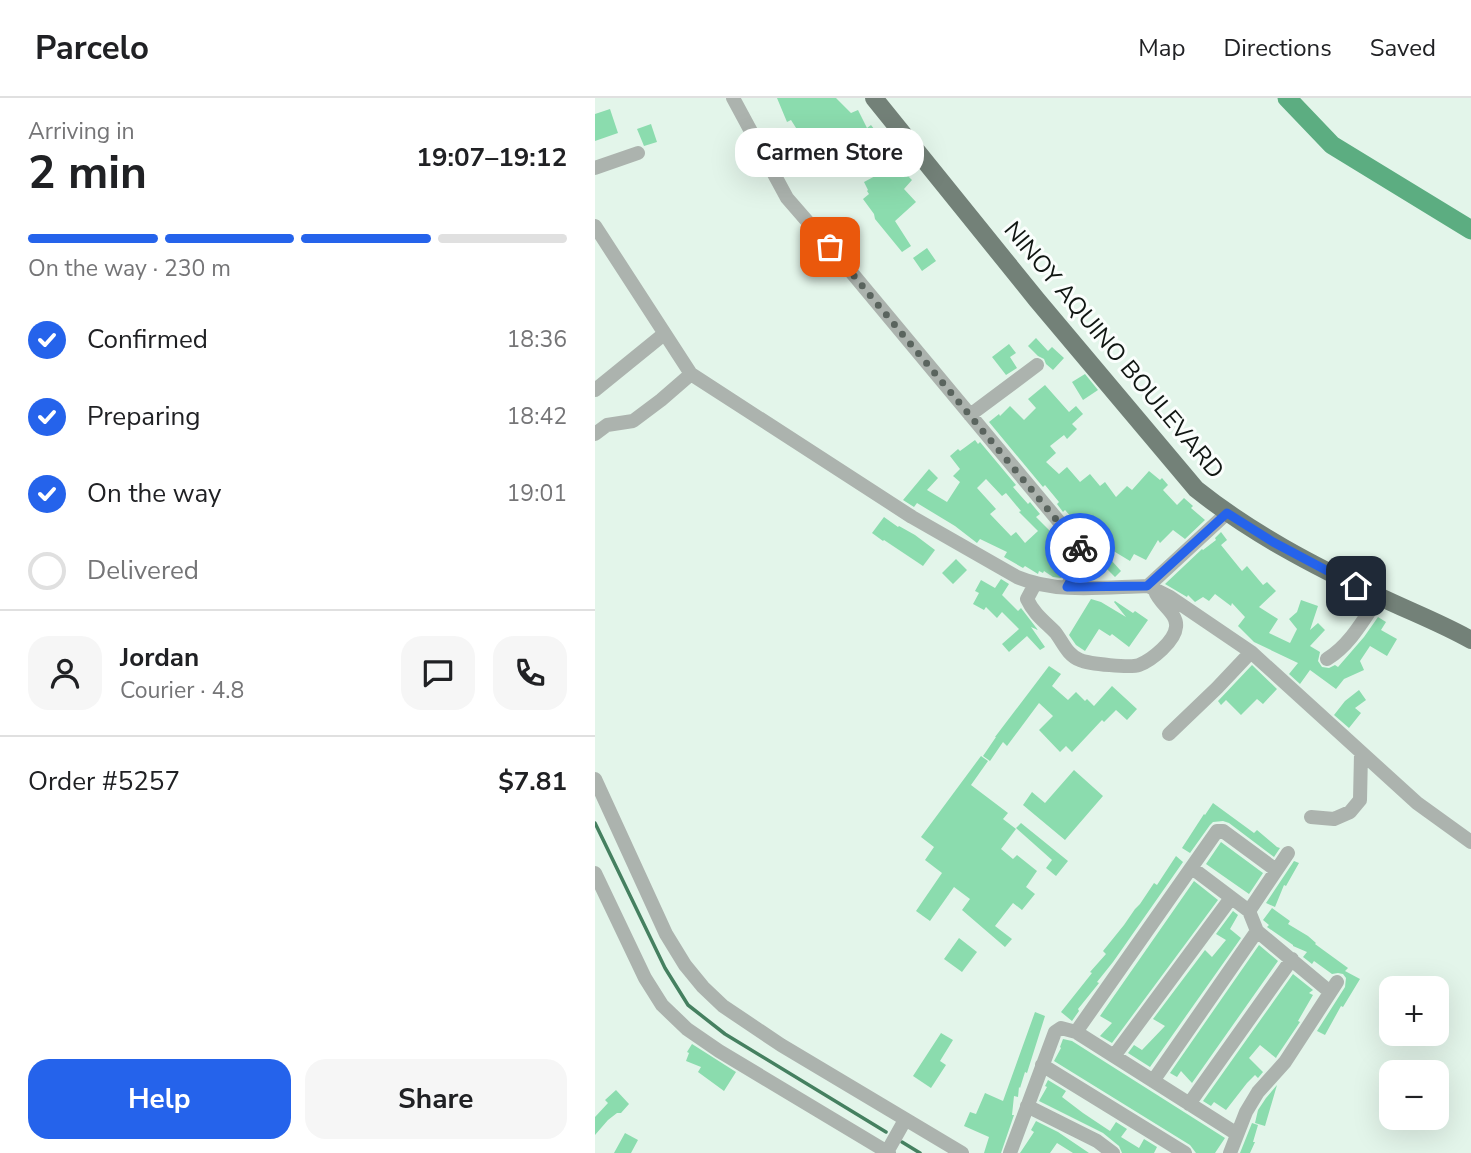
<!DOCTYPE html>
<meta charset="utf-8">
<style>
:root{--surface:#fff;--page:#f6f6f6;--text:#202124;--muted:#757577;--line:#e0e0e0;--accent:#2563eb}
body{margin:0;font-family:"Nunito Sans",sans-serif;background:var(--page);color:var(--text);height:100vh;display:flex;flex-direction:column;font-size:26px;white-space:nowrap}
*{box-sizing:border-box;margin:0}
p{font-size:23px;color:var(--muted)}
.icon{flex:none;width:38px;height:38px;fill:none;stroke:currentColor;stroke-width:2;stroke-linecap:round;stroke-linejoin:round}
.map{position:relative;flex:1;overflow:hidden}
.side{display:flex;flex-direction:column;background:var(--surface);width:595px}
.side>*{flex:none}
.controls{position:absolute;left:784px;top:878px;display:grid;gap:14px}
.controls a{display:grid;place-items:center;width:70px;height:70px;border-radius:14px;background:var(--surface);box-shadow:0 7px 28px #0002;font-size:35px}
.pin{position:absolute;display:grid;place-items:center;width:60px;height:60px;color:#fff;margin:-30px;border-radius:14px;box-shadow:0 4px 10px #0006}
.courier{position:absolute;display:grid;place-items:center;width:70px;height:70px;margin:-35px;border:5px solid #2563eb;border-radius:50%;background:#fff;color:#222;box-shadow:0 2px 9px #0007}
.bubble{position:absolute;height:49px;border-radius:21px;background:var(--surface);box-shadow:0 7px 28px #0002;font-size:23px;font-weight:700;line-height:49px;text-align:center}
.summary em{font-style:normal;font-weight:700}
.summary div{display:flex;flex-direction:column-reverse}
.summary{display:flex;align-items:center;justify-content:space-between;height:119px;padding:0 28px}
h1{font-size:46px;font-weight:700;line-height:52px}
.bar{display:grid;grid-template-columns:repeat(4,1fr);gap:10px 7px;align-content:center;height:84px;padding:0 28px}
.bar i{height:9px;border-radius:5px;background:var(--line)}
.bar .selected{background:var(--accent)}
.bar p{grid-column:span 4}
.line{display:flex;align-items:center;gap:18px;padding:0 28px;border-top:2px solid var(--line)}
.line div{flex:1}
.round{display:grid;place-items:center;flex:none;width:74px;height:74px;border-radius:21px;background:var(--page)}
ol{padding:0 28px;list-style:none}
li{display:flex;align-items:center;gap:21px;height:77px}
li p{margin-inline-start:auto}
li .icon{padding:7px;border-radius:50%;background:var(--accent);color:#fff;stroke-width:4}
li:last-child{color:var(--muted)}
li i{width:38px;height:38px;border:4px solid var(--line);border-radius:50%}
.button{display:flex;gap:14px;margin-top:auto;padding:14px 28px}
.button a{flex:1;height:80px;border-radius:21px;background:var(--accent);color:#fff;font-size:28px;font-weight:700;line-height:80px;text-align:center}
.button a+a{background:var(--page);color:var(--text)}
header{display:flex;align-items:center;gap:42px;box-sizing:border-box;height:98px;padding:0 35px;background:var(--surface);border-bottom:2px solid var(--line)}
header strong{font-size:33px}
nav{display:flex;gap:38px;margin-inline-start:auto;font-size:24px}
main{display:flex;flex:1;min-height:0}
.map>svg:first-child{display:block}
</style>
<header>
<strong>Parcelo</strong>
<nav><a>Map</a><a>Directions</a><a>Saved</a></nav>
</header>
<main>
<section class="side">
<div class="summary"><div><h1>2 min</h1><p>Arriving in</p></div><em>19:07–19:12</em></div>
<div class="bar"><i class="selected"></i><i class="selected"></i><i class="selected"></i><i></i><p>On the way · 230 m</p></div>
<ol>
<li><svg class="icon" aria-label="check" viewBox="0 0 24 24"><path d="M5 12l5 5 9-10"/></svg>Confirmed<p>18:36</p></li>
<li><svg class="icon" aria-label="check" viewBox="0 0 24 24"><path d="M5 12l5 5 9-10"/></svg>Preparing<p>18:42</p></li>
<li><svg class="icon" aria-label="check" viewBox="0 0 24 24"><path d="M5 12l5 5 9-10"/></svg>On the way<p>19:01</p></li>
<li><i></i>Delivered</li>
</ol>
<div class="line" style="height:126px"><a class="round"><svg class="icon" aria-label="person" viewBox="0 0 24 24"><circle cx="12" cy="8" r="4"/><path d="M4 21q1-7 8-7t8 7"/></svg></a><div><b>Jordan</b><p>Courier · 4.8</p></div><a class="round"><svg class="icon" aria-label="chat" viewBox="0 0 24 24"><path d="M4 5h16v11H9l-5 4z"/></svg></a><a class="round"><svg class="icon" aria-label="phone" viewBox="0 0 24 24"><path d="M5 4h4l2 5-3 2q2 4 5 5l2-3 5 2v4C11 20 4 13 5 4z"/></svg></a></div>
<div class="line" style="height:91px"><div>Order #5257</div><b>$7.81</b></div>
<div class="button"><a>Help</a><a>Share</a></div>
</section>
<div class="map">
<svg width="876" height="1055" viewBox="0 0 876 1055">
<rect width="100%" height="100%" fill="#e3f5ea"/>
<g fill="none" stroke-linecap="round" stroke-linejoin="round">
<path stroke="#458060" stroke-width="3.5" d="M 0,725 L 70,870 L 93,907 L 130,936 L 291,1034
M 307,1044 L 325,1055"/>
<path stroke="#5cad81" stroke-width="19" d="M 692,0 L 737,47 L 876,132"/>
</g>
<path fill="#8bdcae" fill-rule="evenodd" d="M 182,0 L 241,0 L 256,15 L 263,12 L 272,30 L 276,27 L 286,40 L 264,56 L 269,62 L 263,67 L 259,67 L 254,61 L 252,62 L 251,59 L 238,68 L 222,47 L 215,52 L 196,22 L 192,24 Z
M 15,11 L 23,35 L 0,43 L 0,16 Z
M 56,26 L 62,44 L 49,48 L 42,31 Z
M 306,62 L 313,70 L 308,73 L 317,82 L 309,91 L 321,104 L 300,123 L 316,148 L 307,154 L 280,121 L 279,116 L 268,101 L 274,96 L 272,93 L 273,92 L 269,84 L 282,77 L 281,76 L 294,65 L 298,70 Z
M 332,150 L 341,163 L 327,173 L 318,160 Z
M 441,240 L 453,253 L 457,249 L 469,260 L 458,272 L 451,266 L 449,261 L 443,258 L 433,248 Z
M 414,246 L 421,255 L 415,259 L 422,270 L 411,277 L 397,259 Z
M 490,276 L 503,292 L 488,302 L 477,284 Z
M 450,287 L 474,314 L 481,308 L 488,316 L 477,326 L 482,331 L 472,341 L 469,337 L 455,348 L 461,355 L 451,364 L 464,376 L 472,369 L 485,384 L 495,376 L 505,388 L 510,384 L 521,399 L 532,388 L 537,392 L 554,373 L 565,382 L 567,380 L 573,387 L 568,392 L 582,407 L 589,400 L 598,408 L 596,410 L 610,422 L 590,441 L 578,432 L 565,445 L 563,442 L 551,462 L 539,456 L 535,463 L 492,437 L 470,412 L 468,414 L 462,406 L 464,404 L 450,387 L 448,389 L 443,383 L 394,324 L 404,316 L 405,318 L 415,308 L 429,322 L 441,310 L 433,301 Z
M 380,342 L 383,346 L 385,344 L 421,387 L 418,389 L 433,406 L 435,404 L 445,416 L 441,419 L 457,435 L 458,434 L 461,437 L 462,436 L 473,449 L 475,460 L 466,480 L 458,479 L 449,473 L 448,475 L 444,473 L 443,476 L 430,468 L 428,470 L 409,459 L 412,454 L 385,441 L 382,445 L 360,428 L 322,405 L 319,409 L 308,402 L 334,371 L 343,380 L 332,392 L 352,404 L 365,384 L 358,378 L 365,371 L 355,358 L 363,351 L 365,353 ZM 391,381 L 407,398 L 411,395 L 426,413 L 424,414 L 443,433 L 430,445 L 421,434 L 416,438 L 395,416 L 401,411 L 382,390 Z
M 289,419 L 303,429 L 304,428 L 320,437 L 340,452 L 328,468 L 289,442 L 288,443 L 277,435 Z
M 626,434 L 632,442 L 626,447 L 647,473 L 652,468 L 668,487 L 672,484 L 681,493 L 664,509 L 683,521 L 674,535 L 695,545 L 702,531 L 694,521 L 702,514 L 706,502 L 723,508 L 715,532 L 723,525 L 730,532 L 715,548 L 725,554 L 723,563 L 727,569 L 734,570 L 740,567 L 743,569 L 769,539 L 783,519 L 791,524 L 786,532 L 802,541 L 792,558 L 775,548 L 765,563 L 769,572 L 749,581 L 741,591 L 715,572 L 705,586 L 694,576 L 703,565 L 659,544 L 643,528 L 650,519 L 637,505 L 636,508 L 620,496 L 614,503 L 608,499 L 600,504 L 593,497 L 592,499 L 570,486 L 607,451 L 608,452 L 621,442 L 620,440 Z
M 497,441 L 526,473 L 520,479 L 510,469 L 500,479 L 494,472 L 489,478 L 494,462 L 492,446 Z
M 361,461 L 372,472 L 358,486 L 347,475 Z
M 406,481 L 414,486 L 407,497 L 423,513 L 426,510 L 443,532 L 436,529 L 450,549 L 445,552 L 432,538 L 414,554 L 407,546 L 424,531 L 407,514 L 402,520 L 391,509 L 389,512 L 378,506 L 384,495 L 380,493 L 386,482 L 400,490 Z
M 496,501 L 506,504 L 531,519 L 519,504 L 520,503 L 538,515 L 540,513 L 553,522 L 534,549 L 517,536 L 515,538 L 504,531 L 490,553 L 481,547 L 474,537 Z
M 657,567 L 682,591 L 668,606 L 662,601 L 646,617 L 631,602 L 626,607 L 623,603 Z
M 454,568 L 466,576 L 457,588 L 473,602 L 481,594 L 490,603 L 492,601 L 499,608 L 517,588 L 542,611 L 532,622 L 521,612 L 509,624 L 507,622 L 477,654 L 471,648 L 465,654 L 444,632 L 458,618 L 444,605 L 412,648 L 408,644 L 395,663 L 388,658 L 401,639 L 400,639 Z
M 764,592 L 771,602 L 760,610 L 766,615 L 754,630 L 739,617 L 750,603 Z
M 386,658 L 393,663 L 376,687 L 413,715 L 408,721 L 421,731 L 406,751 L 418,761 L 422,757 L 442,773 L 431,789 L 440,796 L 427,812 L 418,805 L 400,828 L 417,841 L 410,849 L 367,812 L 375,801 L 359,789 L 335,823 L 321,813 L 347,775 L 330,762 L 339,749 L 326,739 Z
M 479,672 L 508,698 L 470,742 L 428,707 L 437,694 L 450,705 Z
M 618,705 L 659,735 L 662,732 L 682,749 L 685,750 L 679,759 L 634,725 L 628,723 L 618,724 L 615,727 L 595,755 L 587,750 L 609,716 L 610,717 Z
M 426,725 L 473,763 L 461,778 L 451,770 L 457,762 L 421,730 Z
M 626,744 L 668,775 L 654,796 L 611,766 Z
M 581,758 L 588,764 L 518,864 L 502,884 L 504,885 L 483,911 L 484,913 L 477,923 L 466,914 L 497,875 L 495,874 L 511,856 L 508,853 L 529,827 L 540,811 L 545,806 L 559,785 L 562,787 Z
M 699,763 L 704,765 L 691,788 L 689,787 L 680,809 L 671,805 Z
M 599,783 L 623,802 L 517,945 L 505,938 L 517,925 L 505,918 Z
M 677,810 L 695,823 L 693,826 L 713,838 L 721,845 L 720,846 L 753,870 L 750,873 L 765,881 L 748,909 L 746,908 L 730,937 L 722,933 L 750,889 L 751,880 L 748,876 L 743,875 L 737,876 L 719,863 L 717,866 L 708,859 L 712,854 L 698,848 L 698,847 L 672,829 L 674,827 L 668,822 Z
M 638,813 L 643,817 L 635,831 L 646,840 L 555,969 L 533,955 L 539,947 L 547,952 L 570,928 L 558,921 L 610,852 L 617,859 L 631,842 L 621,836 Z
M 364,840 L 382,854 L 367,874 L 349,861 Z
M 664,847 L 683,863 L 597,985 L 586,973 L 582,979 L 575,975 Z
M 698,876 L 718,892 L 714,895 L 718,897 L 703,923 L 705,924 L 682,958 L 681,960 L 665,947 L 654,960 L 668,974 L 663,980 L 660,977 L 652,985 L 631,1012 L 619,1004 L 616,1008 L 608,1003 Z
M 440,914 L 450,918 L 432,975 L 430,974 L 425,990 L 424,989 L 423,999 L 419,998 L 417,1017 L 419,1017 L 406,1055 L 389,1055 L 394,1039 L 369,1028 L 375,1014 L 381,1016 L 390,995 L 408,1003 Z
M 346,935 L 358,942 L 345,963 L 351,967 L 336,990 L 318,978 Z
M 468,941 L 477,943 L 630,1040 L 620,1055 L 601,1055 L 595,1047 L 459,963 L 466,950 L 465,949 Z
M 97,946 L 141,974 L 129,993 L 103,974 L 106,969 L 91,963 L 94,955 L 92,954 Z
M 453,982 L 471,993 L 467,999 L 488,1015 L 515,1033 L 521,1024 L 532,1031 L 526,1039 L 544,1050 L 549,1041 L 562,1049 L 559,1055 L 527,1055 L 524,1048 L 508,1035 L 444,1003 L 452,989 L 450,988 Z
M 682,987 L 670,1028 L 660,1025 L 663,1012 L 671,1000 Z
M 21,992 L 34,1006 L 26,1015 L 22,1015 L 13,1022 L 0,1037 L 0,1019 L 13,1005 L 10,1002 Z
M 441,1023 L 463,1034 L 494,1055 L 478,1055 L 462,1045 L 455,1055 L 425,1055 L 439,1034 L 436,1032 Z
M 657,1025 L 663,1027 L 658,1044 L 660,1044 L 655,1055 L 645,1055 Z
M 30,1035 L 43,1042 L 36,1055 L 19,1055 Z"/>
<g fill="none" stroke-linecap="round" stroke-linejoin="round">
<path stroke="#acb3ae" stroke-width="14" d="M 138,0 L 192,100 L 252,169 L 481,444 C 491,461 480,473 472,489
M 0,70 L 43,55
M 0,128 L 96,276 L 317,419 L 422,479 C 462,496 510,489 553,488 L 632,415
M 0,292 L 69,236
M 375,317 L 442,267
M 0,336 L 12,327 L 38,323 L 66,302 L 96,276
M 440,486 L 432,501 C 439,516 449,523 460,534 C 468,544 472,557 485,562 C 494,566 536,570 544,567 C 557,562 580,543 581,529 C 583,515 564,506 560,493
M 553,488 L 575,499 L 656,554 L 822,705 L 876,744
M 732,561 C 755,547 769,521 784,499
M 574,636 L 622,590 L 656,554
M 0,681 L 71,836 L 90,867 L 108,889 L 128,908 L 186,947 L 367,1055
M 716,719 L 739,721 L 755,714 L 765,702 L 766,656
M 597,770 L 654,813 L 662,833 L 735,894
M 0,775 L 50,880 L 67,907 L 92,931 L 124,953 L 294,1055
M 654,813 L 693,755
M 481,934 L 622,733 L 628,733 L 681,772
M 519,958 L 636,800
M 447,967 L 590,1055
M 558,983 L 662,833
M 594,1006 L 697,861
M 432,1008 L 502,1043 L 518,1055
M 292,1054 L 310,1022
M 415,1055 L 460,934 L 466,930 L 481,934 L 642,1036
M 635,1055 L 651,1014 L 663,994 L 690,964 L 742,884"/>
<path stroke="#738178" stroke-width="18" d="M 279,0 L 442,202 L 601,391 C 656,435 719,468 783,498 C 814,513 846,525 876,542"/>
</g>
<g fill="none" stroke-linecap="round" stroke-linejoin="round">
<path stroke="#5a645e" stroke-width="7" stroke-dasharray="0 12.6" d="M 235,149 L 485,450"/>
<path stroke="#2563eb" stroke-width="9" d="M 485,450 C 488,464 478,477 472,489 L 552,488 L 632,415 L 678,444 L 761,488"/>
</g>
<g text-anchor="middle" stroke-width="6" stroke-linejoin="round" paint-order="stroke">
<g font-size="24" fill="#101612" stroke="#fafefc">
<text transform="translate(519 252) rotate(50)" y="8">NINOY AQUINO BOULEVARD</text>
</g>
</g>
</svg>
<div class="controls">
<a>+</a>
<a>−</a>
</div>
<div class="pin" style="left:235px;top:149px;background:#ea580c"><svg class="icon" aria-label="bag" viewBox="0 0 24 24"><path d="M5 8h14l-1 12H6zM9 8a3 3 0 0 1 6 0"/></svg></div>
<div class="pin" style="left:761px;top:488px;background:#1f2937"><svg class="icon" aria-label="home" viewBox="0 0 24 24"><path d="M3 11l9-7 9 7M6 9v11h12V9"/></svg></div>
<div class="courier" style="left:485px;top:450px"><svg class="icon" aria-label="bike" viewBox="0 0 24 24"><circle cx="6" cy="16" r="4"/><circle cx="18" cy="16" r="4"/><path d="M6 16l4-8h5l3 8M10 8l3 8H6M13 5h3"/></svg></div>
<div class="bubble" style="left:140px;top:30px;width:189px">Carmen Store</div>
</div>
</main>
